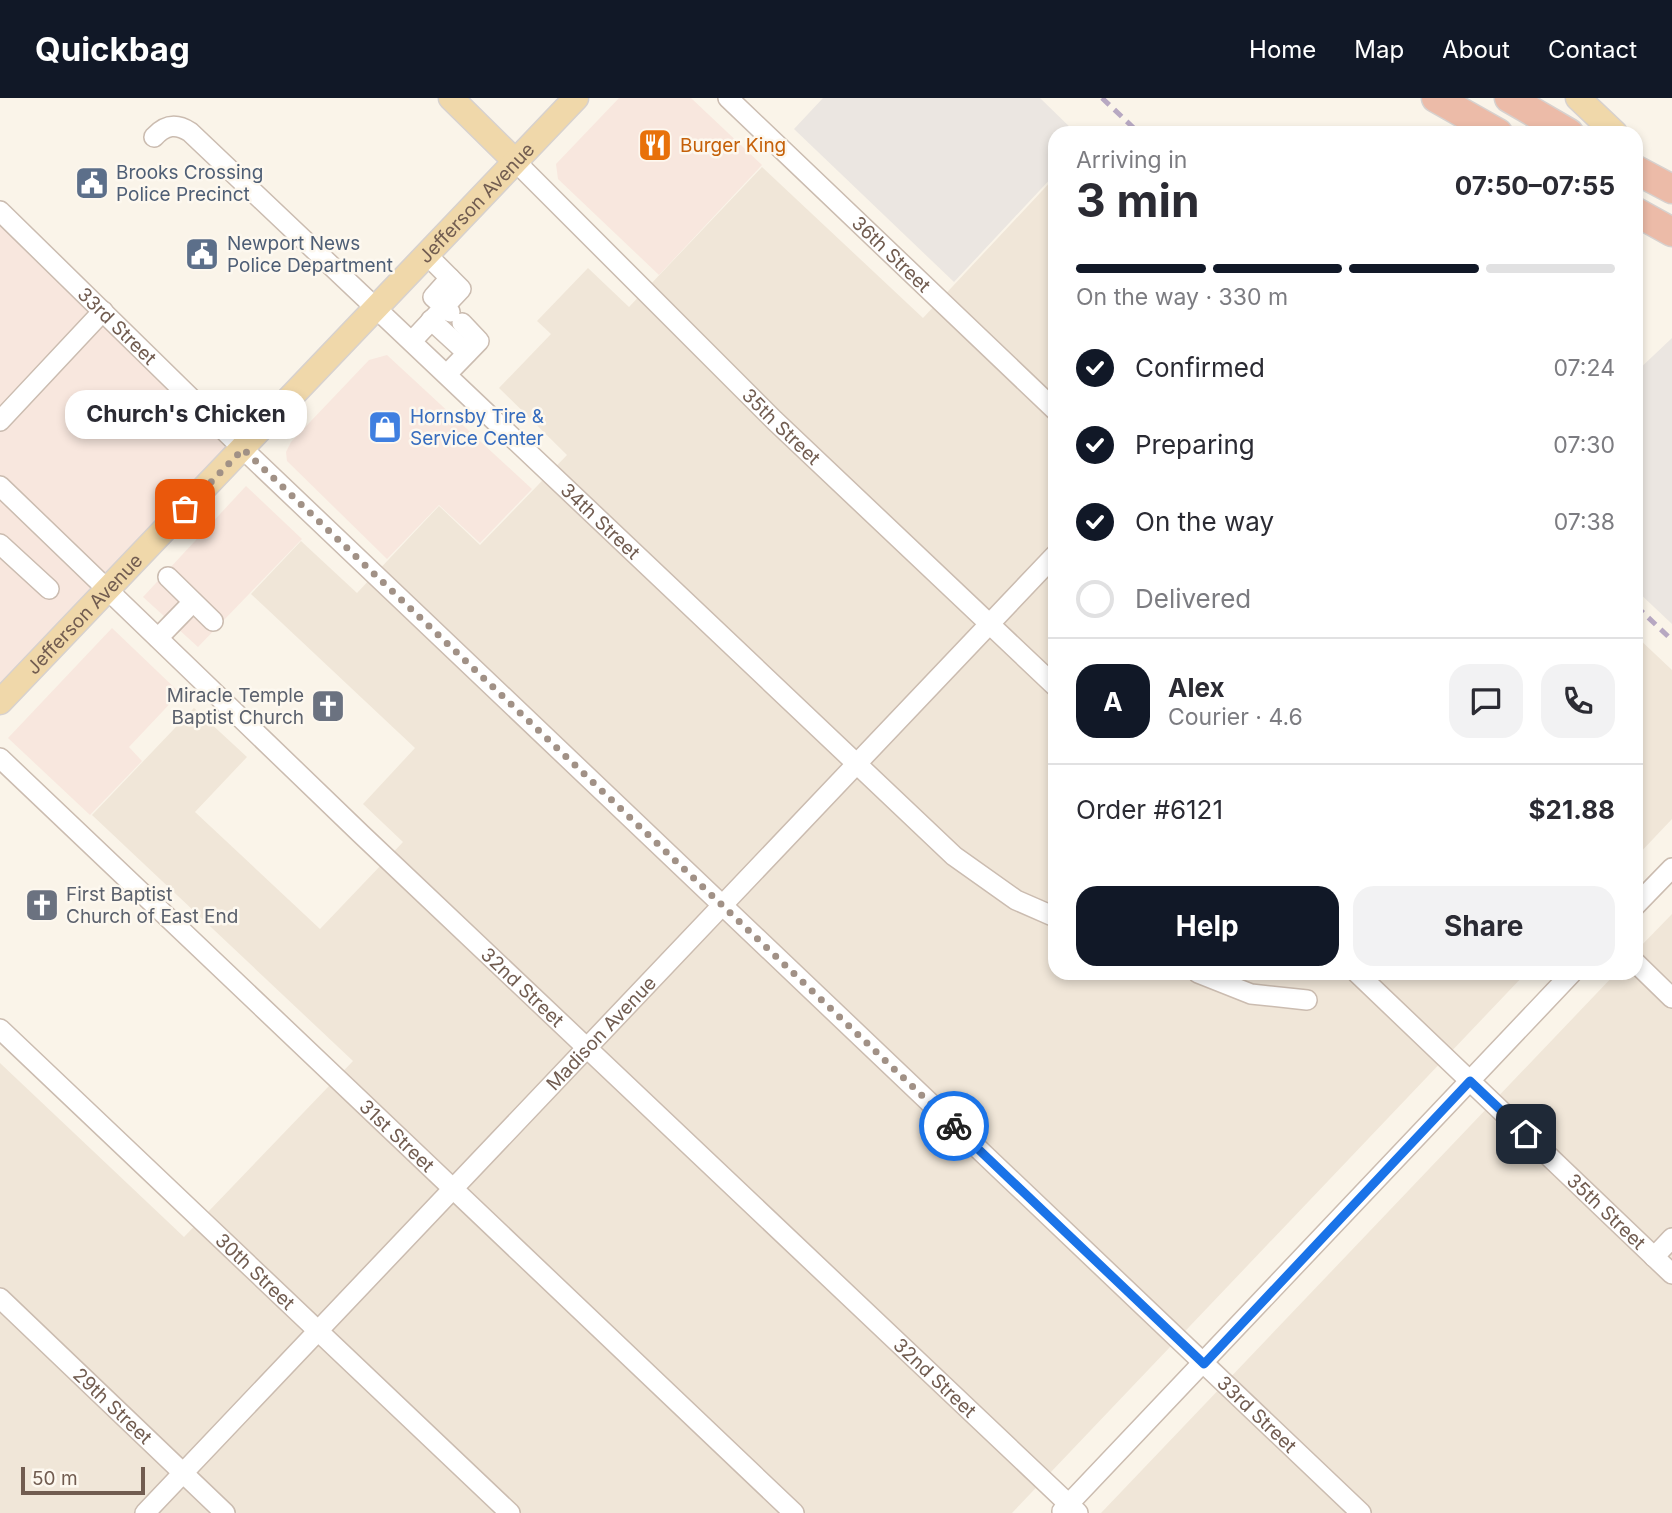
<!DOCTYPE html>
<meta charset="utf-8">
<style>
:root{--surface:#fff;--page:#f2f2f3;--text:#2b2b33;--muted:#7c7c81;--line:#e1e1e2;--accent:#111827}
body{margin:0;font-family:Inter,sans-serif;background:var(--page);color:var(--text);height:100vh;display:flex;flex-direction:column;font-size:26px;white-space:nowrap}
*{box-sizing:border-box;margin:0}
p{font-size:23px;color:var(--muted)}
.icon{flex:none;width:38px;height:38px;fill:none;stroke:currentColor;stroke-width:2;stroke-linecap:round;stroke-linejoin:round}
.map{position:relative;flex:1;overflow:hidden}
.panel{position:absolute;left:1048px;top:28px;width:595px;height:854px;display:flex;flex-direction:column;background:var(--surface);border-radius:21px;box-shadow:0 4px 10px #0003}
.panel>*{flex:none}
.scale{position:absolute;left:21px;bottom:18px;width:124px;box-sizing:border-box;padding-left:7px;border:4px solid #715c50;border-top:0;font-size:19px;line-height:24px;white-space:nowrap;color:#715c50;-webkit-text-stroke:5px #fdf8ef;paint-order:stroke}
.pin{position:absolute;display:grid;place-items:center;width:60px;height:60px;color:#fff;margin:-30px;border-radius:14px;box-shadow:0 4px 10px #0006}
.courier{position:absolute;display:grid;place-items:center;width:70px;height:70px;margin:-35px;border:5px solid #1a73e8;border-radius:50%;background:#fff;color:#222;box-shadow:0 2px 9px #0007}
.bubble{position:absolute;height:49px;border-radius:21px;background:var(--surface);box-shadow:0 4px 10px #0003;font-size:23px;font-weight:700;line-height:49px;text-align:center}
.overview em{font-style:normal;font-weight:700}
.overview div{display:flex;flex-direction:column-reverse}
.overview{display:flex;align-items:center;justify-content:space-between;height:119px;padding:0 28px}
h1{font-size:46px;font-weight:700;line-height:52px}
.bar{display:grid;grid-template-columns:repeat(4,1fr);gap:10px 7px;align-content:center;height:84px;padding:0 28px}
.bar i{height:9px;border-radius:5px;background:var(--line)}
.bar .active{background:var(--accent)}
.bar p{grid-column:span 4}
.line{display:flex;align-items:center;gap:18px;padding:0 28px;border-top:2px solid var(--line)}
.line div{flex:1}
.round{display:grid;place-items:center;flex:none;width:74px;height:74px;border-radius:21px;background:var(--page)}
ol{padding:0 28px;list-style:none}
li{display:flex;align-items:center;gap:21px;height:77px}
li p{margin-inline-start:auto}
li .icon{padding:7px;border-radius:50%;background:var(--accent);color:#fff;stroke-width:4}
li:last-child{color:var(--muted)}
li i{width:38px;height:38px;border:4px solid var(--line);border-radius:50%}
.button{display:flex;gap:14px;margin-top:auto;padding:14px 28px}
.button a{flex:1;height:80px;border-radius:21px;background:var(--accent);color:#fff;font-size:28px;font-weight:700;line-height:80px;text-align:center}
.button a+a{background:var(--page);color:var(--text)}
header{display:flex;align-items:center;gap:42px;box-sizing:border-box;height:98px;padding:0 35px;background:var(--accent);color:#fff}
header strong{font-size:33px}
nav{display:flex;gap:38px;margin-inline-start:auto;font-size:24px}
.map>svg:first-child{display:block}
</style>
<header>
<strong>Quickbag</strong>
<nav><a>Home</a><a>Map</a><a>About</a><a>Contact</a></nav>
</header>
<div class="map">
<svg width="1672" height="1415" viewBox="0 0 1672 1415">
<rect width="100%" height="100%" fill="#faf4e9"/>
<path fill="#f0e6d8" d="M 762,69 L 923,220 L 1055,79 L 1055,875 L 1526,875 L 1012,1415 L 0,1415 L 0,965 L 184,1139 L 353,963 L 92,717 L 194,610 L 247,659 L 195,714 L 320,831 L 403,744 L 363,706 L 415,650 L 251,496 L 301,443 L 357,495 L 439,408 L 480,447 L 567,357 L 499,290 L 551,236 L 537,223 L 588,170 L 629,209 Z
M 1636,538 L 1672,572 L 1672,721 L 1636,759 Z
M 1672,816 L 1672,1415 L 1101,1415 L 1616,875 L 1636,875 L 1636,853 Z"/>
<path fill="#f8e7de" d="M 619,0 L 691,0 L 762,67 L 659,177 L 558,81 L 556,66 Z
M 0,116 L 243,351 L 0,605 Z
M 387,257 L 532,391 L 480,445 L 439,407 L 387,461 L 287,363 L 286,354 L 291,344 L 369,262 Z
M 246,388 L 302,441 L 198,549 L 143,499 Z
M 112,530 L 180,595 L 129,649 L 142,663 L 90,717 L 8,640 Z"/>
<path fill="#ebe6e1" d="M 823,0 L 1040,0 L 1076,35 L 1055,35 L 1055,76 L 954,184 L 794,31 Z
M 1672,240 L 1672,526 L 1636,492 L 1636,274 Z"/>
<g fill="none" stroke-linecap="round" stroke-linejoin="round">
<g stroke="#cbbcb0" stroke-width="22">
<g id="minor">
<path id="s1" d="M 728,0 L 1055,312"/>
<path id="s2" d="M 154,39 C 165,27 176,25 190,34 L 954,758 L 1016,802 L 1055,819"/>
<path id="s3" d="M 515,63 L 774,322 L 1055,588"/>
<path id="s4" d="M 0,113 L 243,351 L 1361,1415"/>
<path d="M 427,157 L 450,180 L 433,199 L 450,214"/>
<path d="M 431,222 L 467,255"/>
<path d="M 412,243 L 461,191 L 450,180"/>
<path d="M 447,276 L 479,243 L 462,225"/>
<path d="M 0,323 L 103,213"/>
<path id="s5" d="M 0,388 L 361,736 L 1078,1415"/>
<path d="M 0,446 L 49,491"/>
<path d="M 168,479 L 213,523"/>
<path d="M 158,540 L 193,504"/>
<path id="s6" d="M 0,660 L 794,1415"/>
<path d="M 1636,807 L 1672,770"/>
<path d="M 1636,865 L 1672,900"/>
<path d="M 1198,875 L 1251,896 L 1307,902"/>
<path id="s7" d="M 1357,875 L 1672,1176"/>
<path id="s8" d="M 0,931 L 510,1415"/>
<path d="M 1654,1159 L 1672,1140"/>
<path id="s9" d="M 0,1200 L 225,1415"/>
<path d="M 1062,1413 L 1572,875"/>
<path id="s10" d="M 145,1415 L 1055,457"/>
</g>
</g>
<g stroke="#d7d1ce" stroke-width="27">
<g id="major">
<path d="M 451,0 L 515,63"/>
<path d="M 1578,0 L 1615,35"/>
<path id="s11" d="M 0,604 L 576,0"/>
</g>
</g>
<g stroke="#d7d1ce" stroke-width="31">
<path id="highway" d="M 1436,0 L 1498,35
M 1509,0 L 1569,35
M 1636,72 L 1672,91
M 1636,114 L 1672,134"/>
</g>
<use href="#minor" stroke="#fff" stroke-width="19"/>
<use href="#major" stroke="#f0d8aa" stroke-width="24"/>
<use href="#highway" stroke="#ecbba8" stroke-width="28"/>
<path stroke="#b7a8c2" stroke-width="5" stroke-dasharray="10 7" stroke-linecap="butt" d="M 1102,0 L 1139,35
M 1636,508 L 1672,542"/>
</g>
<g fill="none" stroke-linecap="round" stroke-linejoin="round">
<path stroke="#a19186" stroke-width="7" stroke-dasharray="0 12.6" d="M 185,411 L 243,351 L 954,1028"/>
<path stroke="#1a73e8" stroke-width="9" d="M 954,1028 L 1204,1266 L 1470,983 L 1526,1036"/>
</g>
<defs>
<g id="restaurant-square" transform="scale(1.75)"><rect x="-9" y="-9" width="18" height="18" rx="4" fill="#e8710a" stroke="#fdf8ef"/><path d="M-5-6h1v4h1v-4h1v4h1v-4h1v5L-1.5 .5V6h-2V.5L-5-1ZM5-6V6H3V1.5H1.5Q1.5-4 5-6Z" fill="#fff"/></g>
<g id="civic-square" transform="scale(1.75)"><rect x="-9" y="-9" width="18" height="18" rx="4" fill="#5c6f8a" stroke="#fdf8ef"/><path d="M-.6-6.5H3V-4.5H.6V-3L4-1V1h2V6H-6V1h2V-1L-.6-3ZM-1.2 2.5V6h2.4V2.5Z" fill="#fff"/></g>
<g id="shop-square" transform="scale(1.75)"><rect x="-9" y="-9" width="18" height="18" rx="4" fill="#3f7fe0" stroke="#fdf8ef"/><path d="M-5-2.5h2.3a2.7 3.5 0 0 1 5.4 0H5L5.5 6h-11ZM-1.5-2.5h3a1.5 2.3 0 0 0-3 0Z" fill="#fff"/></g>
<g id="church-square" transform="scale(1.75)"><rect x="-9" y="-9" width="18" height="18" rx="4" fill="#6b7280" stroke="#fdf8ef"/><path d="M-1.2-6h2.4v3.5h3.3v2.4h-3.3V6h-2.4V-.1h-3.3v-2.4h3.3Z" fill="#fff"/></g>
</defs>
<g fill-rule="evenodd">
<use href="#restaurant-square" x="655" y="47"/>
<use href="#civic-square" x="92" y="85"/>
<use href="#civic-square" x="202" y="156"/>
<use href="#shop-square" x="385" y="329"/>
<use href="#church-square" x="328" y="608"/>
<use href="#church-square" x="42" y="807"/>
</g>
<g text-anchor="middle" stroke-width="5" stroke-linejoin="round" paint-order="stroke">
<g font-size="19" fill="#c56008" stroke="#fdf8ef" text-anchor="start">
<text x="680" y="54">Burger King</text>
</g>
<g font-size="19" fill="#4e5e75" stroke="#fdf8ef" text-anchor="start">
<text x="116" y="81">Brooks Crossing<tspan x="116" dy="22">Police Precinct</tspan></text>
<text x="227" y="152">Newport News<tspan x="227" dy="22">Police Department</tspan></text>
</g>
<g font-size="19" fill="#715c50" stroke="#fdf8ef">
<text dy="7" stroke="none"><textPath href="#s11" startOffset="690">Jefferson Avenue</textPath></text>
<text dy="7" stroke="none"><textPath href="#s1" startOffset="226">36th Street</textPath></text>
<text dy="7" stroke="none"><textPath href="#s4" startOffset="164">33rd Street</textPath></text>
<text dy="7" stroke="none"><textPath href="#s3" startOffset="376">35th Street</textPath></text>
<text dy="7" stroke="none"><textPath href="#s2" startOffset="606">34th Street</textPath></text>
<text dy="7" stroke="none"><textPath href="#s11" startOffset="122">Jefferson Avenue</textPath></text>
<text dy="7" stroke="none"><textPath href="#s5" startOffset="724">32nd Street</textPath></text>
<text dy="7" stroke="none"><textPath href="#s10" startOffset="662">Madison Avenue</textPath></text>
<text dy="7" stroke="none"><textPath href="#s6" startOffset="548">31st Street</textPath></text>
<text dy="7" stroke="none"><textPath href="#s7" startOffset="345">35th Street</textPath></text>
<text dy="7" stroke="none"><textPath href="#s8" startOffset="352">30th Street</textPath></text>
<text dy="7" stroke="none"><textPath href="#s5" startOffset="1292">32nd Street</textPath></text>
<text dy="7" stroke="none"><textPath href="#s9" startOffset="156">29th Street</textPath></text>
<text dy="7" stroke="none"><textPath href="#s4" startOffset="1740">33rd Street</textPath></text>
</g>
<g font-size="19" fill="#366cbe" stroke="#fdf8ef" text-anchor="start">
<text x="410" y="325">Hornsby Tire &amp;<tspan x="410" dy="22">Service Center</tspan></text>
</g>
<g font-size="19" fill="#5b616d" stroke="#fdf8ef" text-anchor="end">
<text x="304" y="604">Miracle Temple<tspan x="304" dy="22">Baptist Church</tspan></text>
<text x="66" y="803" text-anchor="start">First Baptist<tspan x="66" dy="22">Church of East End</tspan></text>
</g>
</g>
</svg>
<div class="scale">50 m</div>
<div class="pin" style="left:185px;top:411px;background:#ea580c"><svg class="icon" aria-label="bag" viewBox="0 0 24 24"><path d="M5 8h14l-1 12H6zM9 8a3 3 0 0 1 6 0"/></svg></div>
<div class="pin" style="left:1526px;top:1036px;background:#1f2937"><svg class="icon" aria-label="home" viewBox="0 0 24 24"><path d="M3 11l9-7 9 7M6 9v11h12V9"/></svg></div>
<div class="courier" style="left:954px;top:1028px"><svg class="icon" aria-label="bike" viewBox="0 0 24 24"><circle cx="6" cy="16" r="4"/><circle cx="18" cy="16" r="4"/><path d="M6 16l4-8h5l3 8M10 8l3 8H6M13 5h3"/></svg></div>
<div class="bubble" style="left:65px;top:292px;width:242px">Church's Chicken</div>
<section class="panel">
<div class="overview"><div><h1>3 min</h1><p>Arriving in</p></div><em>07:50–07:55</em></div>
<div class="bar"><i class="active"></i><i class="active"></i><i class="active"></i><i></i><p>On the way · 330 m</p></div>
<ol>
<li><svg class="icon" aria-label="check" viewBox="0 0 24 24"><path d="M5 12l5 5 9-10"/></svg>Confirmed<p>07:24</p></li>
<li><svg class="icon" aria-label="check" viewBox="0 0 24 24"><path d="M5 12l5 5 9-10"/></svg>Preparing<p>07:30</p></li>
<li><svg class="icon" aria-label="check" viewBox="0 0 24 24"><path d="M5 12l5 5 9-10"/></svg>On the way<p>07:38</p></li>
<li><i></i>Delivered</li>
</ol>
<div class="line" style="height:126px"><b class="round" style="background:var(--accent);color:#fff">A</b><div><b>Alex</b><p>Courier · 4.6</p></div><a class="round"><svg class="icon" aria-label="chat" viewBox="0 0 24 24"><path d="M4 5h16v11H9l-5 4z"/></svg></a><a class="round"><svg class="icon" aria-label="phone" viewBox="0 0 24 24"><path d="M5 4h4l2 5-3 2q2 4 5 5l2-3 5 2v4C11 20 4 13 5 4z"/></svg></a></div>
<div class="line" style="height:91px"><div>Order #6121</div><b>$21.88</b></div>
<div class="button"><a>Help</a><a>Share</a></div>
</section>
</div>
